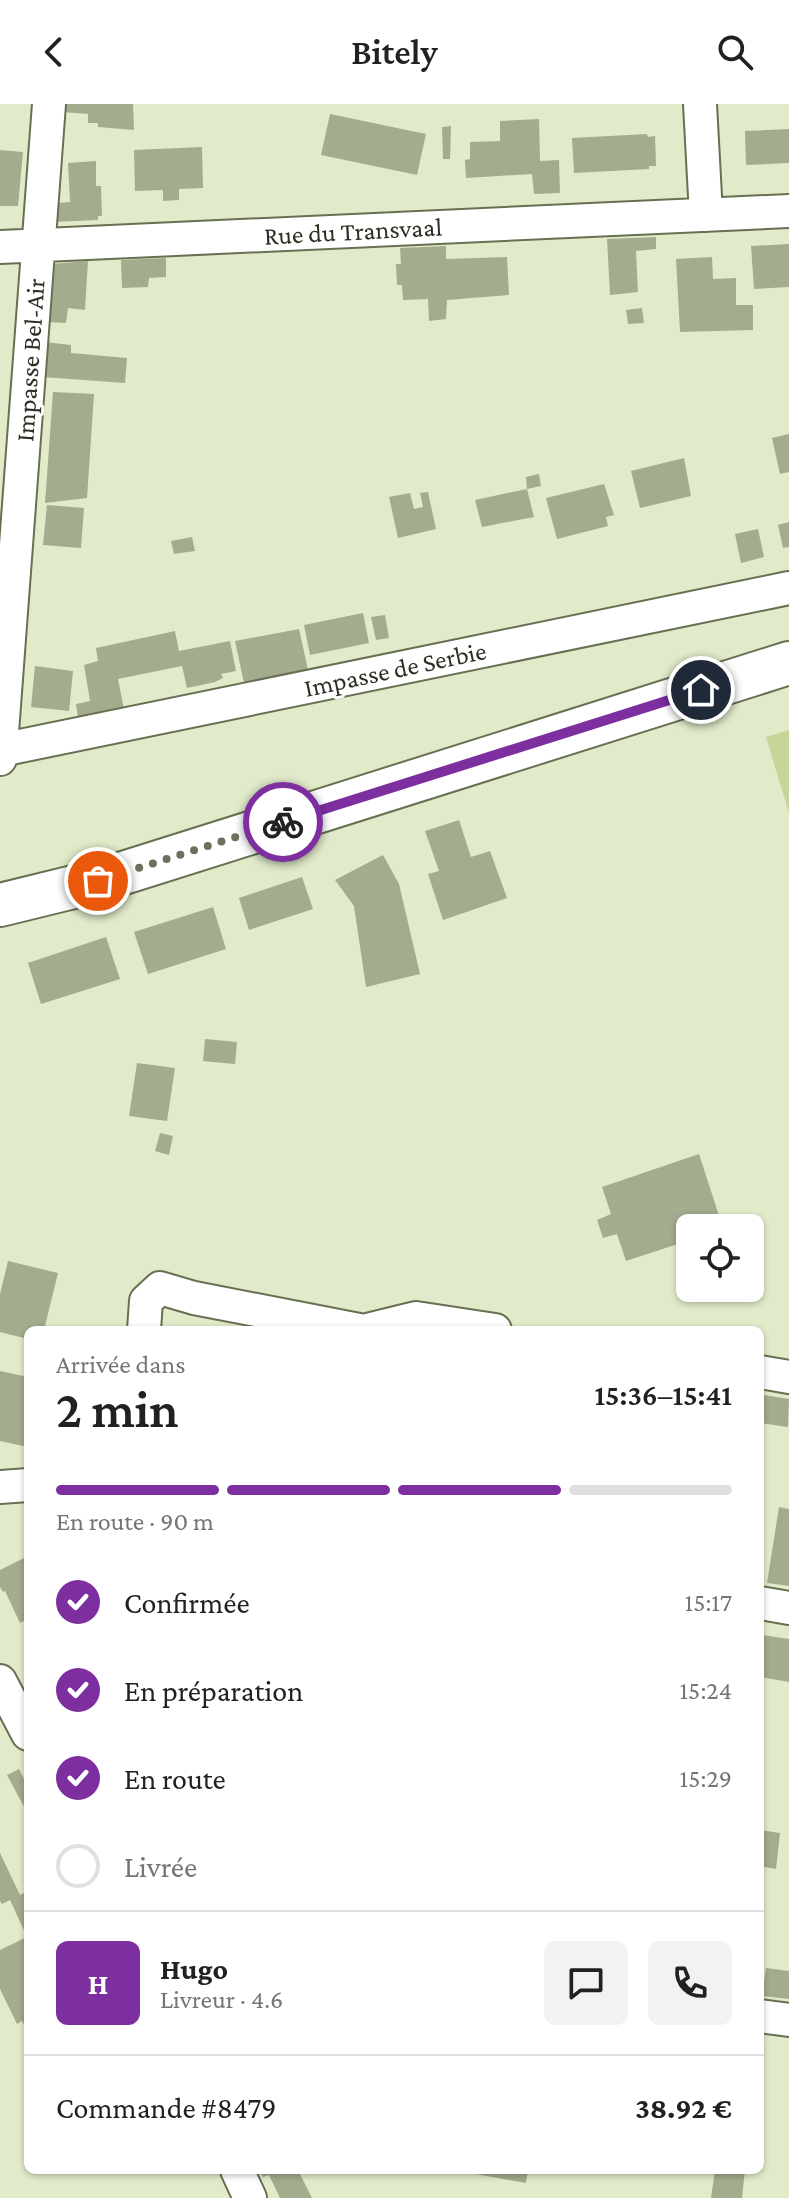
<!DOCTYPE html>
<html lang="fr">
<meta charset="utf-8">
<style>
:root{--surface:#fff;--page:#f2f2f2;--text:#202124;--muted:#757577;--line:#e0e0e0;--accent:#7d2fa0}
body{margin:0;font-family:"Crimson Pro",serif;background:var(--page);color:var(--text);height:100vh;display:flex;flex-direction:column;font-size:30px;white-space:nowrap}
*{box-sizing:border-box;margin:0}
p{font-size:26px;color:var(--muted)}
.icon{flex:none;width:44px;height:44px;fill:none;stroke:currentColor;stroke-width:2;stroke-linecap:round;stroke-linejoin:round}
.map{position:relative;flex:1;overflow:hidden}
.details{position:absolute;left:24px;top:1222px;width:740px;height:848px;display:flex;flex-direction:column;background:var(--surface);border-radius:12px;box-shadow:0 2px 6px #0004}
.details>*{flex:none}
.controls{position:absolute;left:676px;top:1110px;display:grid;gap:16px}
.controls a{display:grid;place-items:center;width:88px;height:88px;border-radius:12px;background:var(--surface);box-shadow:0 2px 6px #0004;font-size:40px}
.pin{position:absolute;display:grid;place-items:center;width:68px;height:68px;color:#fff;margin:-34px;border:4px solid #fff;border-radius:50%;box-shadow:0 2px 8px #0007}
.courier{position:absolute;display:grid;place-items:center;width:80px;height:80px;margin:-40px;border:6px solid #7d2fa0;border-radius:50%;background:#fff;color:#222;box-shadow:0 2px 10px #0007}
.overview em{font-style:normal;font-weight:600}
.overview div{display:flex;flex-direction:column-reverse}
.overview{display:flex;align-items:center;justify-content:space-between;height:136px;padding:0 32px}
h1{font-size:52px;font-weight:600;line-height:60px}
.bar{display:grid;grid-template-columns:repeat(4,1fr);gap:12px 8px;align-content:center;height:96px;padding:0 32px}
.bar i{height:10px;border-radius:6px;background:var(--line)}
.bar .on{background:var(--accent)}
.bar p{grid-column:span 4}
.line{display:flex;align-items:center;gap:20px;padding:0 32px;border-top:2px solid var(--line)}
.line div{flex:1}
.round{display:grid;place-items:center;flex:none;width:84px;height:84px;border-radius:12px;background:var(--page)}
ol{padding:0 32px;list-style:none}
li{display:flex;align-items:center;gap:24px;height:88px}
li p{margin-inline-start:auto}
li .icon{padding:8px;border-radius:50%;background:var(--accent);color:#fff;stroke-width:4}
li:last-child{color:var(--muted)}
li i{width:44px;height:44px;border:4px solid var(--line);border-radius:50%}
header{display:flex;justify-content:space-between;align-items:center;height:104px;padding:0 32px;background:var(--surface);font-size:36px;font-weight:600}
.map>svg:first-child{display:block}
</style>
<header><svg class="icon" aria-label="back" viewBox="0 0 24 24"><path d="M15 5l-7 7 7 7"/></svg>Bitely<svg class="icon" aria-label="search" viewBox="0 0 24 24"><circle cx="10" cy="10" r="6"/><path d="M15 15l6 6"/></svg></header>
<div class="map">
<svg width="789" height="2094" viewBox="0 0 789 2094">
<rect width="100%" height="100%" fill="#e1ebca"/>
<path fill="#c5d698" d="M 789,626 L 789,709 L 766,633 Z"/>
<path fill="#a3ac8d" d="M 63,0 L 133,0 L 134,26 L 98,23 L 98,19 L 88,19 L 88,10 L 63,8 Z
M 330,10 L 426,30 L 417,71 L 321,51 Z
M 539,15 L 540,57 L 559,56 L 560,89 L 534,90 L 532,70 L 466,74 L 465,56 L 470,55 L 470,38 L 500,37 L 500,17 Z
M 451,22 L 450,55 L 443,55 L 442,23 Z
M 789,25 L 789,59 L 746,61 L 745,27 Z
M 647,30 L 648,33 L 655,32 L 656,62 L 649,62 L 649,65 L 574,69 L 572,34 Z
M 202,43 L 203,84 L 179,85 L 179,96 L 163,97 L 163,86 L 135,87 L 134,46 Z
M 0,46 L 23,48 L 18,102 L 0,102 Z
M 96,57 L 96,82 L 101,82 L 102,112 L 98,112 L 98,116 L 54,118 L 56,99 L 70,98 L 68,59 Z
M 656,133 L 656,145 L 636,147 L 638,188 L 610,191 L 607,135 Z
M 789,140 L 789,183 L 754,185 L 751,142 Z
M 446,142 L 446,155 L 507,153 L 509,191 L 447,196 L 446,215 L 429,217 L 428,195 L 403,196 L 402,181 L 397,181 L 396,160 L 401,160 L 400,144 Z
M 712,153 L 713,175 L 736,174 L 736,201 L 753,201 L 753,226 L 680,228 L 676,155 Z
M 166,154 L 166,173 L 149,174 L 148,183 L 122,184 L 121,156 Z
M 88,157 L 85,206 L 68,204 L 66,219 L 46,218 L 51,160 Z
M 642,204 L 644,219 L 628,220 L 626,206 Z
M 45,238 L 71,241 L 71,249 L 127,254 L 125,279 L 42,273 Z
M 53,288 L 94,290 L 87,394 L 45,399 Z
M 789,330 L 789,368 L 780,370 L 772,334 Z
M 684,354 L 691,392 L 640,404 L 631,367 Z
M 539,370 L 541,382 L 527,385 L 534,413 L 482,423 L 475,396 L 527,385 L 526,373 Z
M 604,380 L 614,411 L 606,413 L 608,422 L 557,435 L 546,394 Z
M 428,388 L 436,425 L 398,434 L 389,393 L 410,389 L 414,405 L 423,403 L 420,389 Z
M 47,401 L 84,404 L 81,444 L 43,441 Z
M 789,418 L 789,443 L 783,444 L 778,421 Z
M 758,425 L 764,453 L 741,459 L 735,430 Z
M 192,433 L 195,447 L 174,450 L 171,437 Z
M 363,509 L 369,539 L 310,551 L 304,521 Z
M 385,511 L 389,534 L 376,536 L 371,513 Z
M 299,525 L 308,566 L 244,579 L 235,537 Z
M 175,527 L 179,547 L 230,537 L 236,567 L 221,570 L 223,574 L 215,578 L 187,584 L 182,562 L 118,575 L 124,605 L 78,614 L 76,600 L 90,597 L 84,561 L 98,557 L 96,544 Z
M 35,562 L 73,567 L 69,607 L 31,603 Z
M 459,716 L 471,753 L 490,747 L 507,794 L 443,816 L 428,770 L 439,767 L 425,727 Z
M 383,751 L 399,780 L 420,870 L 366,883 L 354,802 L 335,776 Z
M 302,773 L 313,805 L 249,826 L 239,794 Z
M 213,803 L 226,845 L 148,870 L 134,828 Z
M 106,833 L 120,875 L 41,900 L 28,859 Z
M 205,935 L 237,938 L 235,960 L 203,957 Z
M 137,959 L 175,964 L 167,1017 L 129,1012 Z
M 160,1029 L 173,1032 L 169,1051 L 155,1047 Z
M 699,1050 L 723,1124 L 690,1124 L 690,1136 L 626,1157 L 617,1130 L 603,1134 L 597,1116 L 611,1110 L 602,1083 Z
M 8,1157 L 58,1169 L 44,1226 L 28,1226 L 28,1235 L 0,1228 L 0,1190 Z
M 0,1267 L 28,1273 L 28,1343 L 0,1337 Z
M 764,1291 L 789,1295 L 788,1323 L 760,1319 Z
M 779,1403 L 789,1405 L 789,1482 L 767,1479 Z
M 28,1452 L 28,1515 L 20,1519 L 5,1487 L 3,1488 L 0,1483 L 0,1466 Z
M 762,1531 L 789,1535 L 789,1578 L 760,1573 Z
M 19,1665 L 28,1683 L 28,1710 L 7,1671 Z
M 760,1726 L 780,1729 L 776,1765 L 760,1762 Z
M 0,1749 L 20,1791 L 28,1787 L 28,1928 L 22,1917 L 17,1920 L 0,1885 L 0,1846 L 27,1833 L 10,1796 L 2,1800 L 0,1797 Z
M 766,1864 L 789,1867 L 789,1895 L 762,1892 Z
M 259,2066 L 298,2066 L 312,2094 L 280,2094 L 269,2071 L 263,2073 Z
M 468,2066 L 528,2066 L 526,2079 L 470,2069 Z
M 715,2066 L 745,2066 L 742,2094 L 711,2094 Z"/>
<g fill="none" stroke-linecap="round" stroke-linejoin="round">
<g stroke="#677052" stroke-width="36">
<path id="minor" d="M 700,0 L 706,111
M 0,143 L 789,107
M 1,646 L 789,484
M 0,655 L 49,0
M 144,1226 L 146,1197 L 160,1184 L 194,1194 L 359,1226
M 367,1226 L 416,1214 L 495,1226
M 760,1268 L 789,1273
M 0,1383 L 28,1381
M 760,1499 L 789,1504
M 0,1577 L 28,1630
M 760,1912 L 789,1916
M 237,2066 L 250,2094"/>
</g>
<g stroke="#677052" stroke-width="46">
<path id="major" d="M 0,801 L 98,777 L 789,559"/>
</g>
<use href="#minor" stroke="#fff" stroke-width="32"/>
<use href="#major" stroke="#fff" stroke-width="42"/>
</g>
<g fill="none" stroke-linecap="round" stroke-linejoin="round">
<path stroke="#6b715d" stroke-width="8" stroke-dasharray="0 14.4" d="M 98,777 L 283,718"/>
<path stroke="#7d2fa0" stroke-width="10" d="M 283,718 L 701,586"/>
</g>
<g text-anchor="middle" stroke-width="6" stroke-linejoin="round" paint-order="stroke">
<g font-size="26" fill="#2c3023" stroke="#fff">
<text transform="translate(353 127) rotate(-3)" y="9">Rue du Transvaal</text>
<text transform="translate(30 256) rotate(-86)" y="9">Impasse Bel-Air</text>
<text transform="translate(395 565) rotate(-12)" y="9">Impasse de Serbie</text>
</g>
</g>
</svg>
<div class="controls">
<a><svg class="icon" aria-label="locate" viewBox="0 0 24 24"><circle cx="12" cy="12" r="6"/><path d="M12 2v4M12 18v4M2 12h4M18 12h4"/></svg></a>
</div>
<div class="pin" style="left:98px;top:777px;background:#ea580c"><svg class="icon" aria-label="bag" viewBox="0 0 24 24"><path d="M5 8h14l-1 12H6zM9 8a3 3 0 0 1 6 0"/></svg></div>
<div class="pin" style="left:701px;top:586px;background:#1f2937"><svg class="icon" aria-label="home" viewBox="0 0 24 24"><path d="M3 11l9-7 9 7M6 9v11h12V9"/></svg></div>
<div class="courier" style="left:283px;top:718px"><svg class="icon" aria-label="bike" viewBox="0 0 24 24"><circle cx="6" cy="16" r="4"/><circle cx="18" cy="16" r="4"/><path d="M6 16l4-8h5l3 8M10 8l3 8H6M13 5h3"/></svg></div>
<section class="details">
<div class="overview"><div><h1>2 min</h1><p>Arrivée dans</p></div><em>15:36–15:41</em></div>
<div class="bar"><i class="on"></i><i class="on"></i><i class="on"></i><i></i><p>En route · 90 m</p></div>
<ol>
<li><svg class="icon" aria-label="check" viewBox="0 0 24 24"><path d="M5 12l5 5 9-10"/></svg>Confirmée<p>15:17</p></li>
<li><svg class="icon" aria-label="check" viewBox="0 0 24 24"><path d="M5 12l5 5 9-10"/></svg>En préparation<p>15:24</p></li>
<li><svg class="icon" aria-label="check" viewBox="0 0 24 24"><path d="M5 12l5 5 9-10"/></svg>En route<p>15:29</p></li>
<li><i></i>Livrée</li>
</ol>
<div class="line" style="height:144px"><b class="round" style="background:var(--accent);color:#fff">H</b><div><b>Hugo</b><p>Livreur · 4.6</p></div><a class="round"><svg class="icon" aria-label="chat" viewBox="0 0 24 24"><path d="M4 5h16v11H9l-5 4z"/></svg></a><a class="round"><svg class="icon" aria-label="phone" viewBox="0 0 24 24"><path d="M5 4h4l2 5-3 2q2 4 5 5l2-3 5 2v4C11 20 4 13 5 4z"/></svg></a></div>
<div class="line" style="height:104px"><div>Commande #8479</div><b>38.92 €</b></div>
</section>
</div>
